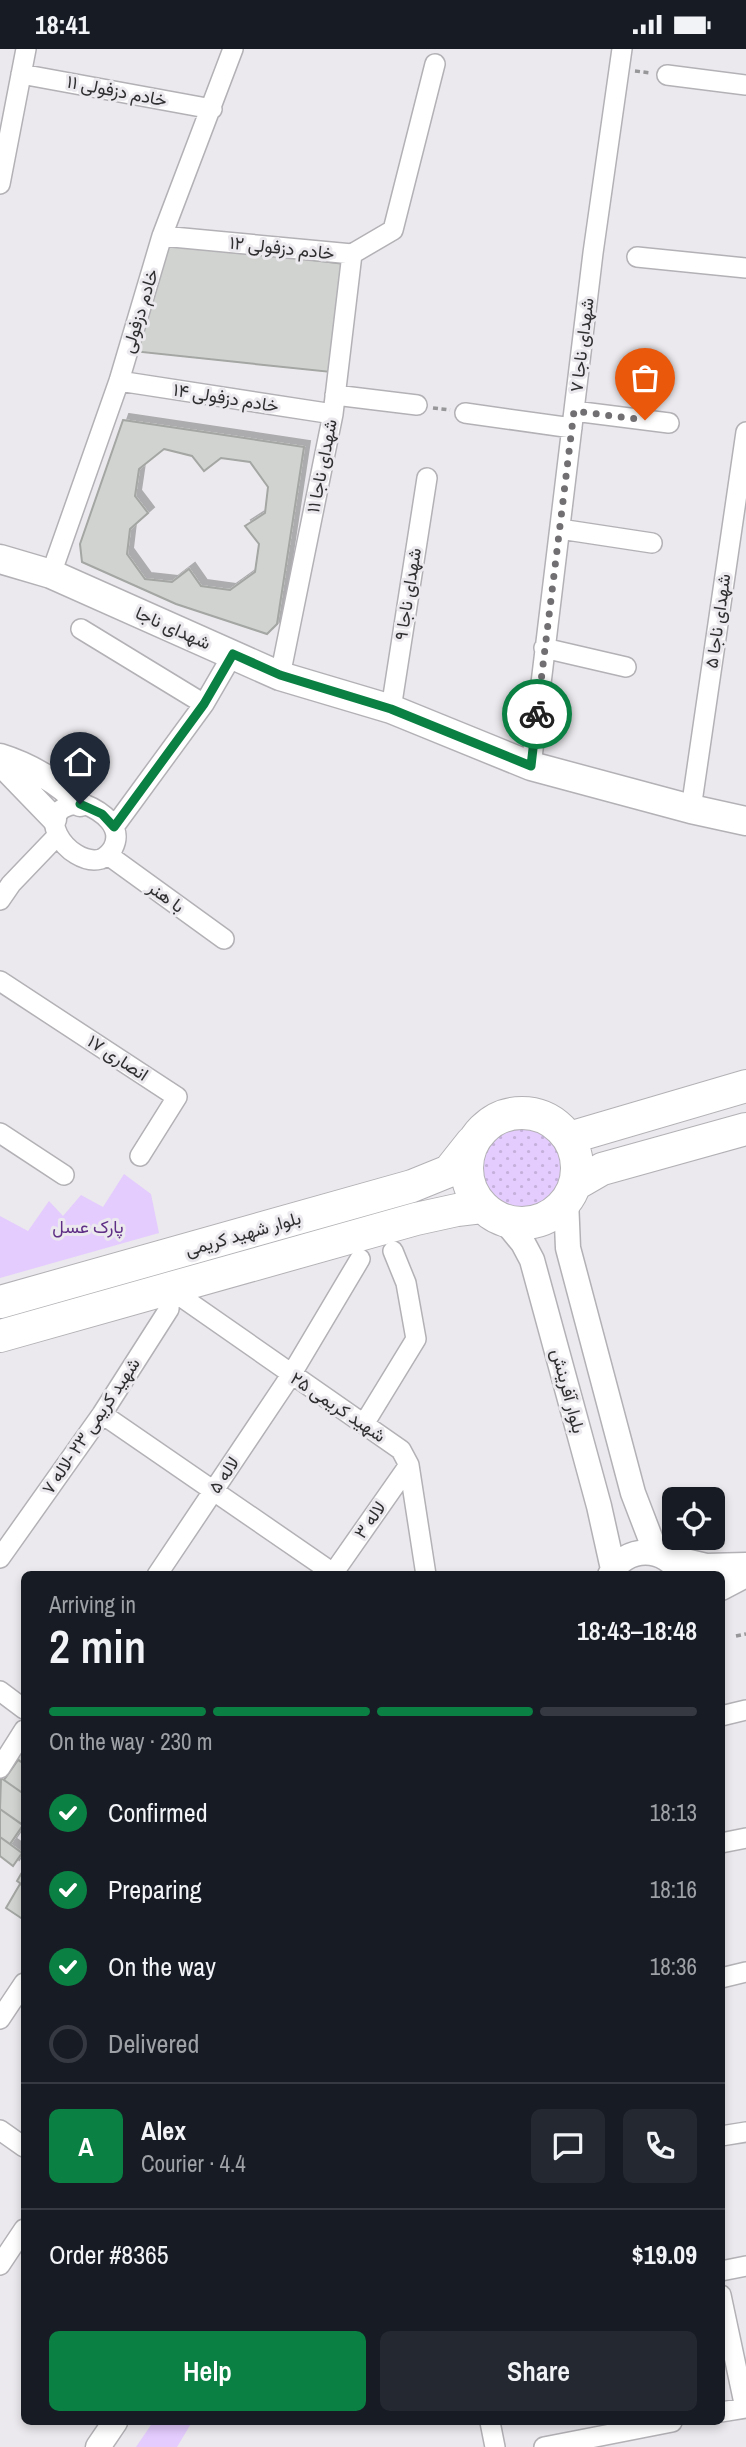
<!DOCTYPE html>
<meta charset="utf-8">
<style>
:root{--surface:#171b24;--page:#242831;--text:#f1f3f6;--muted:#9ea1a6;--line:#363941;--accent:#0b8043}
body{margin:0;font-family:"Archivo Narrow",Vazirmatn,sans-serif;background:var(--page);color:var(--text);height:100vh;display:flex;flex-direction:column;font-size:26px;white-space:nowrap}
*{box-sizing:border-box;margin:0}
p{font-size:23px;color:var(--muted)}
.icon{flex:none;width:38px;height:38px;fill:none;stroke:currentColor;stroke-width:2;stroke-linecap:round;stroke-linejoin:round}
.map{position:relative;flex:1;overflow:hidden}
.panel{position:absolute;left:21px;top:1522px;width:704px;height:854px;display:flex;flex-direction:column;background:var(--surface);border-radius:10px;box-shadow:0 4px 10px #0003}
.panel>*{flex:none}
.fabs{position:absolute;left:662px;top:1438px;display:grid;gap:14px}
.fabs a{display:grid;place-items:center;width:63px;height:63px;border-radius:10px;background:var(--surface);box-shadow:0 4px 10px #0003;font-size:35px}
.pin{position:absolute;display:grid;place-items:center;width:60px;height:60px;color:#fff;margin:-72px -30px;border-radius:50% 50% 50% 0;rotate:-45deg;box-shadow:0 0 7px #0007}
.pin .icon{rotate:45deg}
.courier{position:absolute;display:grid;place-items:center;width:70px;height:70px;margin:-35px;border:5px solid #0b8043;border-radius:50%;background:#fff;color:#222;box-shadow:0 2px 9px #0007}
.head em{font-style:normal;font-weight:600}
.head div{display:flex;flex-direction:column-reverse}
.head{display:flex;align-items:center;justify-content:space-between;height:119px;padding:0 28px}
h1{font-size:46px;font-weight:600;line-height:52px}
.bar{display:grid;grid-template-columns:repeat(4,1fr);gap:10px 7px;align-content:center;height:84px;padding:0 28px}
.bar i{height:9px;border-radius:5px;background:var(--line)}
.bar .selected{background:var(--accent)}
.bar p{grid-column:span 4}
.line{display:flex;align-items:center;gap:18px;padding:0 28px;border-top:2px solid var(--line)}
.line div{flex:1}
.round{display:grid;place-items:center;flex:none;width:74px;height:74px;border-radius:10px;background:var(--page)}
ol{padding:0 28px;list-style:none}
li{display:flex;align-items:center;gap:21px;height:77px}
li p{margin-inline-start:auto}
li .icon{padding:7px;border-radius:50%;background:var(--accent);color:#fff;stroke-width:4}
li:last-child{color:var(--muted)}
li i{width:38px;height:38px;border:4px solid var(--line);border-radius:50%}
.cta{display:flex;gap:14px;margin-top:auto;padding:14px 28px}
.cta a{flex:1;height:80px;border-radius:10px;background:var(--accent);color:#fff;font-size:28px;font-weight:600;line-height:80px;text-align:center}
.cta a+a{background:var(--page);color:var(--text)}
.status{display:flex;justify-content:space-between;align-items:center;height:49px;padding:0 35px;background:var(--surface);direction:ltr}
.status svg{height:19px;fill:currentColor}
.map>svg:first-child{display:block}
</style>
<div class="status"><b>18:41</b><svg viewBox="0 0 49 12"><path d="M0 12V9h3v3zM5 12V6h3v6zM10 12V3h3v9zM15 12V0h3v12zM26 1h20v11H26zM47 4h2v5h-2z"/></svg></div>
<div class="map">
<svg width="746" height="2398" viewBox="0 0 746 2398">
<defs>
<pattern id="grass-dots" width="8" height="8" patternUnits="userSpaceOnUse" patternTransform="scale(1.75)"><rect width="8" height="8" fill="#e4ccfe"/><path d="M2 2h.1M6 6h.1" fill="none" stroke="#c4b0da" stroke-width="1.8" stroke-linecap="round"/></pattern>
<filter id="shadow"><feDropShadow dx="6" dy="-6" stdDeviation="0" flood-color="#0004"/></filter>
</defs>
<rect width="100%" height="100%" fill="#ebe9ed"/>
<path fill="url(#grass-dots)" d="M479 1118a43 43 0 1 1 86 0a43 43 0 1 1-86 0Z"/>
<path fill="#e4ccfe" d="M 124,1125 L 151,1145 L 159,1184 L 0,1229 L 0,1167 L 28,1182 L 49,1152 L 63,1167 L 81,1146 L 103,1158 Z
M 153,2373 L 192,2373 L 177,2398 L 136,2398 Z"/>
<path fill="#d0d3d0" stroke="#a3a6a2" stroke-width="2" fill-rule="evenodd" filter="url(#shadow)" d="M 166,193 L 345,215 L 331,323 L 132,302 Z
M 123,371 L 304,398 L 277,575 L 267,585 L 176,555 L 82,513 L 80,495 ZM 164,400 L 192,407 L 204,422 L 221,409 L 250,413 L 268,438 L 265,464 L 245,477 L 259,495 L 255,523 L 230,541 L 201,537 L 189,520 L 172,533 L 145,530 L 127,505 L 130,480 L 148,464 L 135,447 L 139,420 Z
M 24,1696 L 24,1715 L 16,1709 Z
M 18,1711 L 24,1715 L 24,1745 L 4,1731 Z
M 1,1729 L 24,1745 L 24,1777 L 0,1760 Z
M 0,1760 L 23,1776 L 10,1795 L 0,1788 Z
M 0,1788 L 22,1804 L 13,1817 L 0,1807 Z
M 24,1820 L 24,1837 L 17,1832 Z
M 20,1835 L 24,1837 L 24,1871 L 6,1859 Z"/>
<g fill="none" stroke-linecap="round" stroke-linejoin="round">
<g stroke="#b3b1b5" stroke-width="22">
<path id="minor" d="M 21,25 L 212,60
M 667,26 L 746,36
M 0,135 L 26,0
M 162,187 L 352,205 L 393,181 L 435,15
M 637,208 L 746,219
M 119,332 L 333,365
M 335,346 L 417,356
M 574,362 L 669,374
M 465,364 L 572,379
M 560,480 L 652,494
M 51,525 L 119,332 L 162,187 L 233,0
M 81,580 L 204,655
M 544,599 L 626,618
M 280,627 L 333,365 L 352,205
M 391,660 L 427,429
M 531,717 L 593,204 L 622,0
M 84,755 C 102,762 124,778 113,799 C 110,804 106,808 101,810 C 68,819 25,755 84,755 Z
M 691,760 L 746,383
M 114,778 L 204,655 L 233,605
M 108,806 L 224,890
M 0,851 L 11,835 L 57,787
M 0,932 L 177,1048 L 140,1107
M 0,1084 L 64,1126
M 102,1365 L 333,1524
M 364,1375 L 416,1290 L 406,1234 L 393,1202
M 0,1509 L 102,1365 L 169,1260 L 170,1240 L 401,1401 L 409,1416 L 426,1526
M 157,1526 L 291,1326 L 360,1210
M 332,1526 L 409,1416
M 0,1642 L 24,1660
M 721,1667 L 746,1661
M 0,1719 L 24,1681
M 721,1794 L 746,1789
M 721,1929 L 746,1923
M 0,1970 L 24,1934
M 0,2081 L 24,2098
M 721,2087 L 746,2083
M 0,2216 L 24,2180
M 721,2222 L 746,2217
M 721,2246 L 745,2359
M 721,2363 L 746,2359
M 490,2373 L 495,2398
M 544,2398 L 672,2373"/>
</g>
<g stroke="#b3b1b5" stroke-width="27">
<path id="tertiary" d="M 0,707 C 29,716 59,733 80,755
M 0,714 L 54,770
M 566,1150 L 568,1199 L 633,1444 L 656,1504
M 505,1172 L 523,1194 L 532,1211 L 599,1457 L 613,1520
M 664,1507 L 706,1517 L 746,1516
M 610,1526 C 625,1496 666,1496 681,1526
M 721,1539 L 746,1526
M 98,2398 L 115,2373"/>
</g>
<g stroke="#b3b1b5" stroke-width="31">
<path id="secondary" d="M 0,510 L 51,525 L 280,627 L 391,660 L 531,717 L 691,760 L 746,772"/>
</g>
<g stroke="#b3b1b5" stroke-width="34">
<path id="primary" d="M467 1119a55 55 0 1 1 110 0a55 55 0 1 1-110 0Z
M 569,1089 L 746,1037
M 576,1135 L 602,1120 L 746,1080
M 0,1253 L 412,1137 L 449,1122 L 472,1093
M 0,1287 L 416,1170 L 457,1161 L 482,1158"/>
</g>
<path stroke="#979699" stroke-width="3.5" stroke-dasharray="5 3.5" stroke-linecap="butt" d="M 635,22 L 651,24
M 433,359 L 450,361
M 736,1587 L 746,1585"/>
<use href="#minor" stroke="#fff" stroke-width="19"/>
<use href="#tertiary" stroke="#fff" stroke-width="24"/>
<use href="#secondary" stroke="#fff" stroke-width="28"/>
<use href="#primary" stroke="#fff" stroke-width="32"/>
</g>
<g fill="none" stroke-linecap="round" stroke-linejoin="round">
<path stroke="#716f72" stroke-width="7" stroke-dasharray="0 12.6" d="M 537,665 L 574,362 L 645,371"/>
<path stroke="#0b8043" stroke-width="9" d="M 80,755 L 102,765 L 114,778 L 204,655 L 233,605 L 280,626 L 391,660 L 531,717 L 537,665"/>
</g>
<g text-anchor="middle" stroke-width="6" stroke-linejoin="round" paint-order="stroke">
<g font-size="18" fill="#2f2e30" stroke="#ebe9ed">
<text transform="translate(117 42) rotate(11)" y="6">خادم دزفولی ۱۱</text>
<text transform="translate(282 199) rotate(6)" y="6">خادم دزفولی ۱۲</text>
<text transform="translate(140 262) rotate(-73)" y="6">خادم دزفولی</text>
<text transform="translate(582 296) rotate(-83)" y="6">شهدای ناجا ۷</text>
<text transform="translate(226 349) rotate(9)" y="6">خادم دزفولی ۱۴</text>
<text transform="translate(322 417) rotate(-79)" y="6">شهدای ناجا ۱۱</text>
<text transform="translate(408 545) rotate(-81)" y="6">شهدای ناجا ۹</text>
<text transform="translate(718 572) rotate(-82)" y="6">شهدای ناجا ۵</text>
<text transform="translate(173 579) rotate(24)" y="6">شهدای ناجا</text>
<text transform="translate(166 848) rotate(36)" y="6">با هنر</text>
<text transform="translate(118 1009) rotate(33)" y="6">انصاری ۱۷</text>
<text transform="translate(243 1185) rotate(-16)" y="6">بلوار شهید کریمی</text>
<text transform="translate(568 1342) rotate(75)" y="6">بلوار آفرینش</text>
<text transform="translate(338 1358) rotate(34)" y="6">شهید کریمی ۲۵</text>
<text transform="translate(91 1377) rotate(-56)" y="6">شهید کریمی ۲۳ -لاله ۷</text>
<text transform="translate(224 1426) rotate(-56)" y="6">لاله ۵</text>
<text transform="translate(370 1471) rotate(-55)" y="6">لاله ۳</text>
</g>
<g font-size="18" fill="#602f86" stroke="#ebe9ed">
<text x="88" y="1184">پارک عسل</text>
</g>
</g>
</svg>
<div class="fabs">
<a><svg class="icon" aria-label="locate" viewBox="0 0 24 24"><circle cx="12" cy="12" r="6"/><path d="M12 2v4M12 18v4M2 12h4M18 12h4"/></svg></a>
</div>
<div class="pin" style="left:645px;top:371px;background:#ea580c"><svg class="icon" aria-label="bag" viewBox="0 0 24 24"><path d="M5 8h14l-1 12H6zM9 8a3 3 0 0 1 6 0"/></svg></div>
<div class="pin" style="left:80px;top:755px;background:#1f2937"><svg class="icon" aria-label="home" viewBox="0 0 24 24"><path d="M3 11l9-7 9 7M6 9v11h12V9"/></svg></div>
<div class="courier" style="left:537px;top:665px"><svg class="icon" aria-label="bike" viewBox="0 0 24 24"><circle cx="6" cy="16" r="4"/><circle cx="18" cy="16" r="4"/><path d="M6 16l4-8h5l3 8M10 8l3 8H6M13 5h3"/></svg></div>
<section class="panel">
<div class="head"><div><h1>2 min</h1><p>Arriving in</p></div><em>18:43–18:48</em></div>
<div class="bar"><i class="selected"></i><i class="selected"></i><i class="selected"></i><i></i><p>On the way · 230 m</p></div>
<ol>
<li><svg class="icon" aria-label="check" viewBox="0 0 24 24"><path d="M5 12l5 5 9-10"/></svg>Confirmed<p>18:13</p></li>
<li><svg class="icon" aria-label="check" viewBox="0 0 24 24"><path d="M5 12l5 5 9-10"/></svg>Preparing<p>18:16</p></li>
<li><svg class="icon" aria-label="check" viewBox="0 0 24 24"><path d="M5 12l5 5 9-10"/></svg>On the way<p>18:36</p></li>
<li><i></i>Delivered</li>
</ol>
<div class="line" style="height:126px"><b class="round" style="background:var(--accent);color:#fff">A</b><div><b>Alex</b><p>Courier · 4.4</p></div><a class="round"><svg class="icon" aria-label="chat" viewBox="0 0 24 24"><path d="M4 5h16v11H9l-5 4z"/></svg></a><a class="round"><svg class="icon" aria-label="phone" viewBox="0 0 24 24"><path d="M5 4h4l2 5-3 2q2 4 5 5l2-3 5 2v4C11 20 4 13 5 4z"/></svg></a></div>
<div class="line" style="height:91px"><div>Order #8365</div><b>$19.09</b></div>
<div class="cta"><a>Help</a><a>Share</a></div>
</section>
</div>
